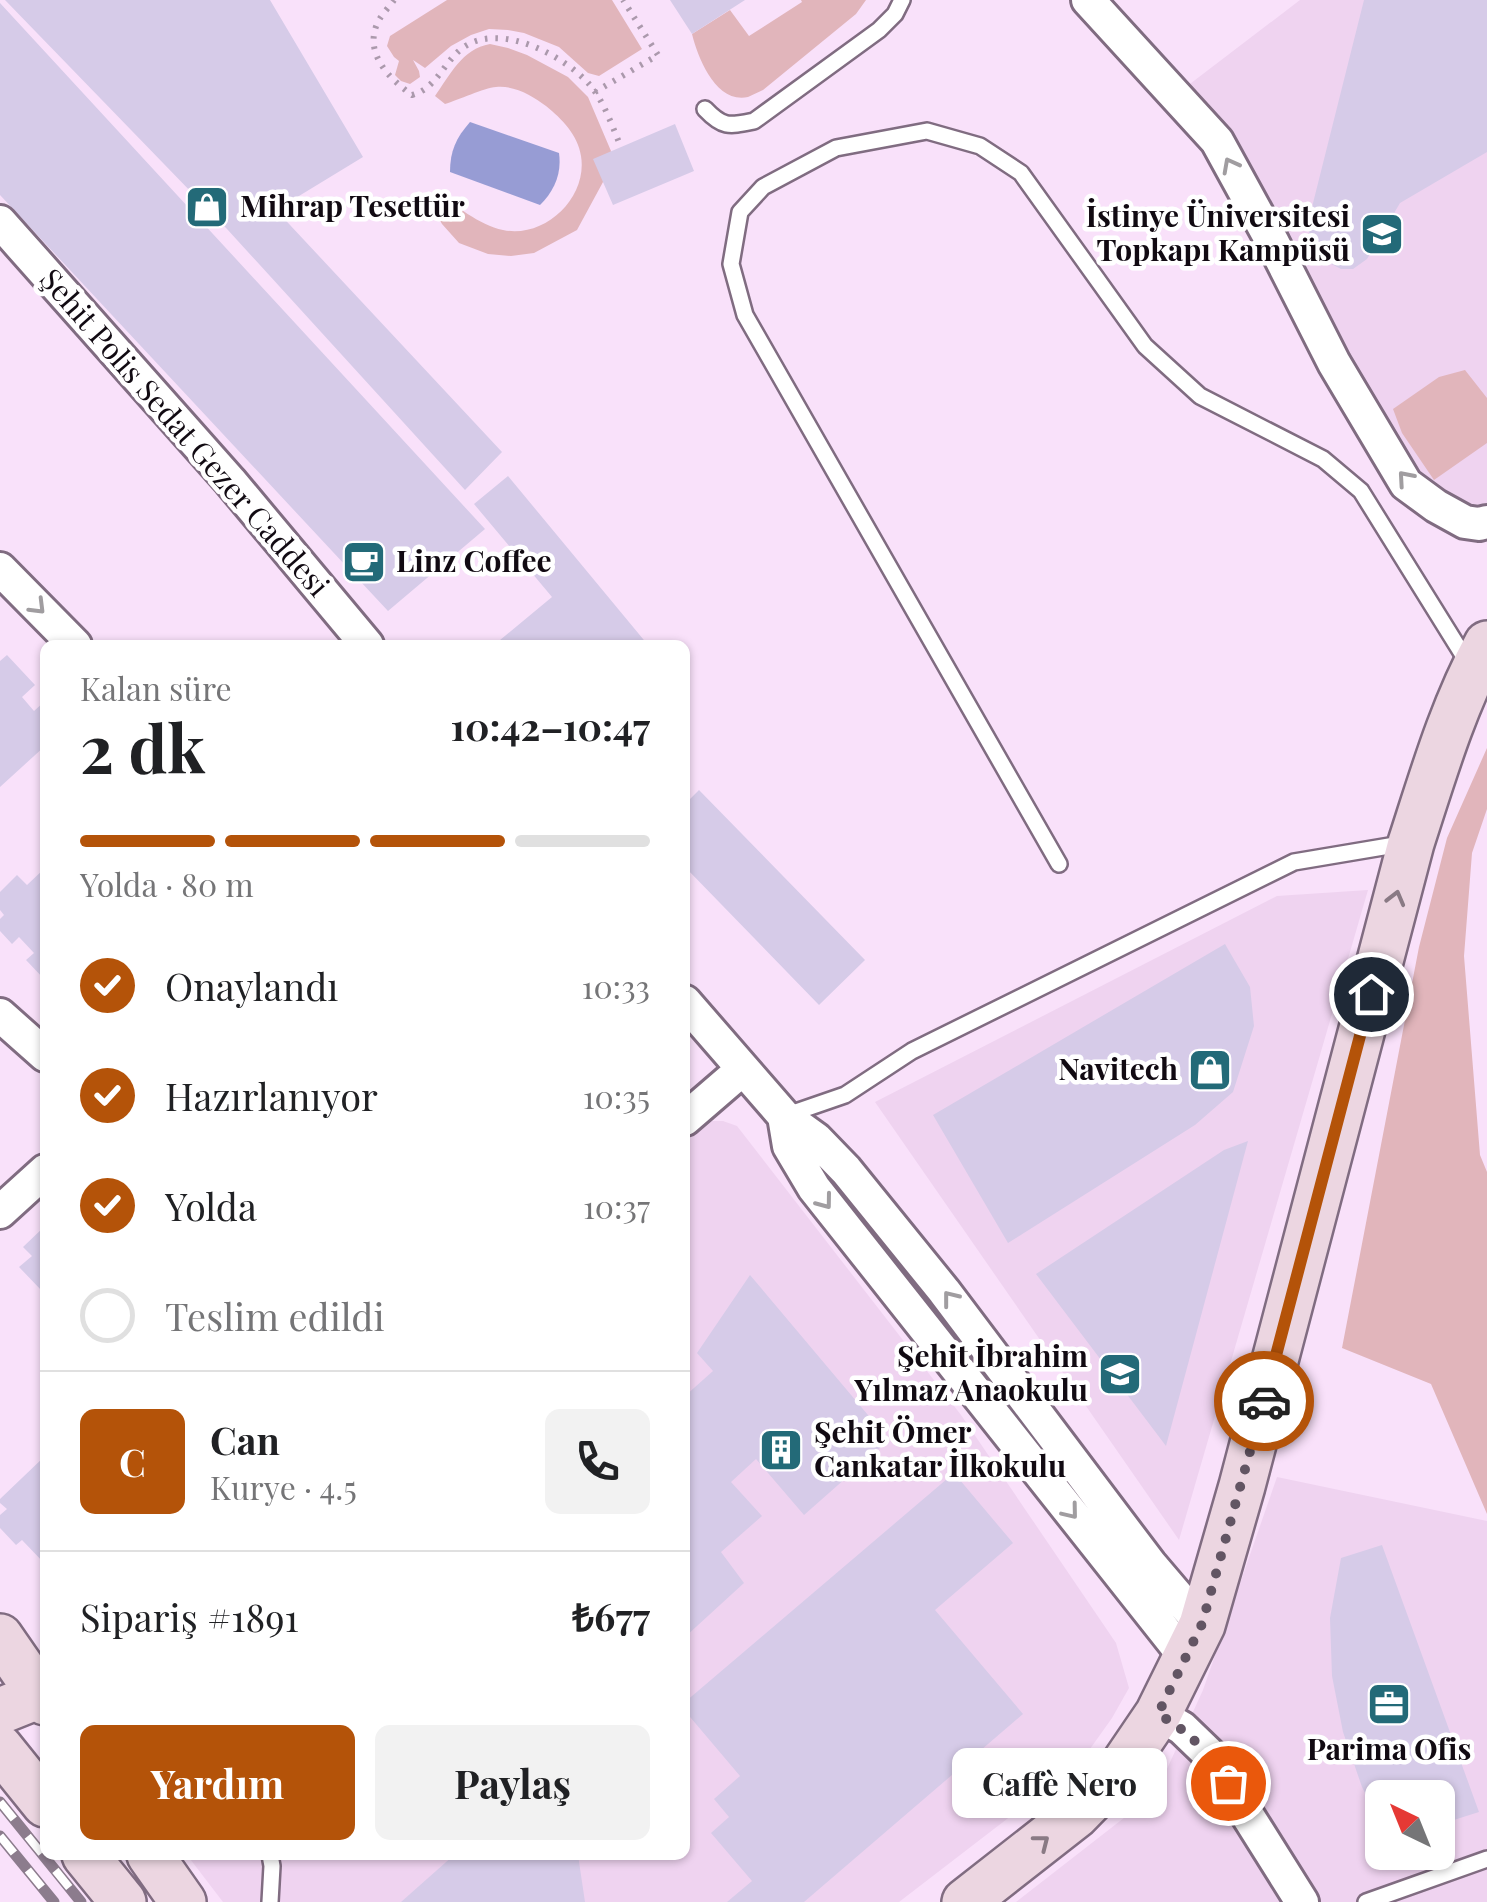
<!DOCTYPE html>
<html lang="tr">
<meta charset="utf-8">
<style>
:root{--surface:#fff;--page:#f2f2f2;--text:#202124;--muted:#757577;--line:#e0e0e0;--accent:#b45309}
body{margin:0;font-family:"Playfair Display",serif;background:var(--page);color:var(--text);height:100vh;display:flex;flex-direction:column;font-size:38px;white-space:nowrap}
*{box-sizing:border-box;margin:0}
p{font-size:32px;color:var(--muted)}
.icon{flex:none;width:55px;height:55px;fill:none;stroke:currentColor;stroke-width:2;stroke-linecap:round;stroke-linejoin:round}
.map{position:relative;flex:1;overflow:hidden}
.sheet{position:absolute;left:40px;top:640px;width:650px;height:1220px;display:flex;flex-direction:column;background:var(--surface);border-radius:15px;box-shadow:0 2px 8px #0004}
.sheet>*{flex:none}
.needle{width:65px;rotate:317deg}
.buttons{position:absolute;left:1365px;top:1780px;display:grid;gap:20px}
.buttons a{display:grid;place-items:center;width:90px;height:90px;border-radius:15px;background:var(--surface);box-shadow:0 2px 8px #0004;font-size:50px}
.pin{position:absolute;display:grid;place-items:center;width:85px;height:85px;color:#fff;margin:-42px;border:5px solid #fff;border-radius:50%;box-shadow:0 2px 10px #0007}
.courier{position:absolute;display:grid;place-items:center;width:100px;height:100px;margin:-50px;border:8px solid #b45309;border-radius:50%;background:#fff;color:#222;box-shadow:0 2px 12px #0007}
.bubble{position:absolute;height:70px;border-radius:15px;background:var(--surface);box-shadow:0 2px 8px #0004;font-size:32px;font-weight:700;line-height:70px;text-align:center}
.head em{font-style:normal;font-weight:700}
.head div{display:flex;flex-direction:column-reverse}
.head{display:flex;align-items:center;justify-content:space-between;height:170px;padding:0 40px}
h1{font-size:65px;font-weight:700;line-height:75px}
.bar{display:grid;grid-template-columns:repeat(4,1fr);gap:15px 10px;align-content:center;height:120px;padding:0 40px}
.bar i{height:12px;border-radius:8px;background:var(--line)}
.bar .active{background:var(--accent)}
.bar p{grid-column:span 4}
.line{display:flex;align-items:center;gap:25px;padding:0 40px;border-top:2px solid var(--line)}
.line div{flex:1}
.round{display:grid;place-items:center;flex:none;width:105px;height:105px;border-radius:15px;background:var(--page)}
ol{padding:0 40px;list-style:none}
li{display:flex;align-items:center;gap:30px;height:110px}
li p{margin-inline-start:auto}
li .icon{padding:10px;border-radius:50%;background:var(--accent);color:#fff;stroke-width:4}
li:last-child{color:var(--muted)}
li i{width:55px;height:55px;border:5px solid var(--line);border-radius:50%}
.button{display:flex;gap:20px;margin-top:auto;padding:20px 40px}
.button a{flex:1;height:115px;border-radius:15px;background:var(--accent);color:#fff;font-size:40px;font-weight:700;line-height:115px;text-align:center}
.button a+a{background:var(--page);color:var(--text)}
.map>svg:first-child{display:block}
</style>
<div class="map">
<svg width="1487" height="1902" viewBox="0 0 1487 1902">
<rect width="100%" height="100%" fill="#f9e1fa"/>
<path fill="#efd3f0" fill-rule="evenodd" d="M 1300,0 L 1487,0 L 1487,504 L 1476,511 L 1440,492 L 1418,476 L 1182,90 Z
M 1368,890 L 1179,1540 L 875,1102 L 1277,896 Z
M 710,1121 L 723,1121 L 737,1126 L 961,1415 L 1116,1643 L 1129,1688 L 1112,1718 L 1080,1763 L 899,1902 L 223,1902 L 187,1855 L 685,1855 L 685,1143 L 695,1130 Z
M 1277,1477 L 1487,1521 L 1487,1902 L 1016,1902 L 1156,1793 L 1203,1690 ZM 1382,1798 L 1438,1798 L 1438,1852 L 1382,1852 Z"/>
<path fill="#e1b5bb" d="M 447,0 L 612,0 L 642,49 L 599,76 L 588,73 L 559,47 L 524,33 L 508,30 L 489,29 L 471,35 L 451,46 L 425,68 L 413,60 L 419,71 L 420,77 L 410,84 L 401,81 L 395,75 L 399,61 L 394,57 L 387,46 L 390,36 Z
M 801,0 L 866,0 L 856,14 L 763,90 C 758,92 753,95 748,97 C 716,104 698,58 692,34 L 730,10 L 749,36 L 802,2 Z
M 490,44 L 508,48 L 527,55 L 568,77 L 588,97 L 611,151 L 603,182 L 577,230 L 534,253 L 511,256 L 488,254 L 459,243 L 442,224 L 427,197 L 436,191 C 455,205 479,225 503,230 C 544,239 588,198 581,156 C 578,135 562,119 546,106 C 533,96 514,85 496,87 C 484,88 458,100 445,104 L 435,96 C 450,75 462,49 490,44 Z
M 1465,370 L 1487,398 L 1487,443 L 1434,480 L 1402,433 L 1393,409 L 1439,377 Z
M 1487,748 L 1487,809 L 1472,853 L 1464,956 L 1480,1155 L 1487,1172 L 1487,1514 L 1431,1384 L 1342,1348 L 1419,947 L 1447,838 Z"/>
<path fill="#979cd4" d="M 470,122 L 559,153 C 562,174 554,191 540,205 L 450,172 C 450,151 456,138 470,122 Z"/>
<path fill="#d6cbe8" d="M 5,0 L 270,0 L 363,157 L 276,210 L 502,452 L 465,490 L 227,229 Z
M 670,0 L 745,0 L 692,34 Z
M 1364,0 L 1487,0 L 1487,152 L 1400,203 L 1367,259 L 1353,269 L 1341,269 L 1320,258 L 1310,239 L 1308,223 Z
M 0,3 L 485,529 L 388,611 L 0,195 Z
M 675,124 L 694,171 L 613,205 L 593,159 Z
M 508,476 L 648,645 L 494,645 L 552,597 L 474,504 Z
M 7,655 L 35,685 L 22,697 L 34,711 L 45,701 L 45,746 L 0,787 L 0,661 Z
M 699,790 L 865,960 L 819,1005 L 685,867 L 685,804 Z
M 45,868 L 45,980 L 26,960 L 34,953 L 19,937 L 12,944 L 0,931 L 0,919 L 4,915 L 0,910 L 0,892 L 17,875 L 27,885 Z
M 1225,944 L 1250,987 L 1254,1026 L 1233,1092 L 1195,1125 L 1008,1243 L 933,1115 Z
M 1248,1141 L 1166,1446 L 1036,1274 L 1224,1150 Z
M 45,1226 L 45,1288 L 42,1291 L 19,1267 L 32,1256 L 23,1247 Z
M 750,1275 L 889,1440 L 804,1515 L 756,1459 L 731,1482 L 762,1516 L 721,1552 L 744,1583 L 685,1637 L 685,1396 L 713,1371 L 697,1353 Z
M 45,1456 L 45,1564 L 22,1540 L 16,1545 L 0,1528 L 0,1515 L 7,1509 L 0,1503 L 0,1499 Z
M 954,1473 L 1013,1543 L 935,1610 L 1023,1714 L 804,1902 L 727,1902 L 752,1881 L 711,1833 L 729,1817 L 714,1799 L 740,1776 L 685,1711 L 685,1702 Z
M 1382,1545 L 1479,1812 L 1438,1825 L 1438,1798 L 1382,1798 L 1382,1827 L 1362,1787 L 1343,1732 L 1332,1676 L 1330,1618 L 1341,1558 Z
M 454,1855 L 578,1855 L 585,1902 L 401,1902 Z"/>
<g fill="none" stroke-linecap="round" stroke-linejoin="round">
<g stroke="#806c81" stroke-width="20">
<path id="service" d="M 705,109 C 723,128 729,126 754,121 L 879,30 L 895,14 L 902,0
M 1059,864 L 745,315 L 731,264 L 740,212 L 763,187 L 836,148 L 927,131 L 980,146 L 1021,173 L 1145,346 L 1200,396 L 1323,459 L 1361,491 L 1468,663
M 787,1115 L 845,1095 L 912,1051 L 1294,862 L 1407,843
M 270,1902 L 272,1866 L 270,1855
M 1366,1902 L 1487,1859"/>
</g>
<g stroke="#806c81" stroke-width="38">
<path id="minor" d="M 1088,0 L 1217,141 L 1273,243 L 1334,363 L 1406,484 L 1436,506 L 1465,522 L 1479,524 L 1487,522
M 0,222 L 230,481 L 367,645
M 0,569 L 75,645
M 685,1002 L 784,1116 L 816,1139 L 846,1170 L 944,1291 L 1150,1564 L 1202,1625
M 0,1015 L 45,1055
M 784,1116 L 789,1146 L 814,1188 L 1186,1658
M 685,1119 L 743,1069
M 0,1212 L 45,1171
M 1158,1714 L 1182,1728 L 1209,1754 L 1302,1902"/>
</g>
<g stroke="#806c81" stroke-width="50">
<path id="secondary" d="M 0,1637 L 45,1702
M 0,1711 L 40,1695
M 0,1748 L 45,1804
M 85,1855 L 123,1902
M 150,1855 L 183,1902
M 965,1902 L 1076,1815 L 1120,1770 L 1158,1714 L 1202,1625 L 1242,1486 L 1411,843 C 1433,775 1453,706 1487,644"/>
</g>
<path stroke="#ab99ac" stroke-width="6" stroke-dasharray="2.5 8" stroke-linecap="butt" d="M 394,0 C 390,6 383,13 379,20 C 362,51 388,78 412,95 C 439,88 445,56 469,44 C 506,25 564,56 589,84 C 604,101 612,126 621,147
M 595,92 L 658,55 L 623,0"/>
<use href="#service" stroke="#fff" stroke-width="15"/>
<use href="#minor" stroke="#fff" stroke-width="32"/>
<use href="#secondary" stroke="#ecd6e1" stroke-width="45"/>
<g stroke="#8c7c8d" stroke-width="11">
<path id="rail" d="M 0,1802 L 81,1902
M 0,1836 L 54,1902"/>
</g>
<use href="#rail" stroke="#fff" stroke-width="8" stroke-dasharray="22" stroke-linecap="butt"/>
</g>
<defs><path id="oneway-chevron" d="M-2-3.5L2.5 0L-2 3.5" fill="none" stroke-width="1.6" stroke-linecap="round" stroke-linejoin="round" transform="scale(2.5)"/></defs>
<g stroke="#a09da0">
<use href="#oneway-chevron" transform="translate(1230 165) rotate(-118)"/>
<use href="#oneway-chevron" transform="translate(1405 478) rotate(-131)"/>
<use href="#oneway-chevron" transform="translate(38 607) rotate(45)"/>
<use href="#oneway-chevron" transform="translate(825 1202) rotate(53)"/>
<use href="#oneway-chevron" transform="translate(950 1298) rotate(-128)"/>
<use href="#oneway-chevron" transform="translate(1071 1512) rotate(51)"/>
</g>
<g stroke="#897a84">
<use href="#oneway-chevron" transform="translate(1396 898) rotate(-75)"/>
<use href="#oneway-chevron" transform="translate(1042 1842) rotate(-38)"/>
</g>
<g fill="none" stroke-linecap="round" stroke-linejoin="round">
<path stroke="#625563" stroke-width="10" stroke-dasharray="0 18" d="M 1228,1783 C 1207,1751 1191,1733 1158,1714 L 1202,1624 L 1264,1401"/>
<path stroke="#b45309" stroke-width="12" d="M 1264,1401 L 1371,994"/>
</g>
<defs>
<g id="shop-square" transform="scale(2.25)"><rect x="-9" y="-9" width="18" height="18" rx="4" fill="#236a78" stroke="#fff"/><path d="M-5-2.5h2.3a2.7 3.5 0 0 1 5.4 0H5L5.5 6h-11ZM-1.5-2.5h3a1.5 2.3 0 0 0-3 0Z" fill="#fff"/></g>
<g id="university-square" transform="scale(2.25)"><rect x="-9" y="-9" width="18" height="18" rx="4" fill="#236a78" stroke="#fff"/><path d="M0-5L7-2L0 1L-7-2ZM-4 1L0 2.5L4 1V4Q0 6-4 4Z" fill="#fff"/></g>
<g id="cafe-square" transform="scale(2.25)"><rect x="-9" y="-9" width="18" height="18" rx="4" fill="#236a78" stroke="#fff"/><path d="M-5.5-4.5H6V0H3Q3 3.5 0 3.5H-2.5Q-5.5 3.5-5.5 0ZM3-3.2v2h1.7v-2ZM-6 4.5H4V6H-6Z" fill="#fff"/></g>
<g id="school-square" transform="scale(2.25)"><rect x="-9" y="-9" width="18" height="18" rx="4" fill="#236a78" stroke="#fff"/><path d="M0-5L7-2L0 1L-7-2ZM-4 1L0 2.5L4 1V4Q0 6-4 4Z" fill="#fff"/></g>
<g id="building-square" transform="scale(2.25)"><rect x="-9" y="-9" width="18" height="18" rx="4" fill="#236a78" stroke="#fff"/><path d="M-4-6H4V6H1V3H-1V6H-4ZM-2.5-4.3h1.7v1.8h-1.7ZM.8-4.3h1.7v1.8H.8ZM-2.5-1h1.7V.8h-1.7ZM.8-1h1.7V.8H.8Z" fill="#fff"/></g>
<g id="office-square" transform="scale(2.25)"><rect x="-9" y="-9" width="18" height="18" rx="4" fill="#236a78" stroke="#fff"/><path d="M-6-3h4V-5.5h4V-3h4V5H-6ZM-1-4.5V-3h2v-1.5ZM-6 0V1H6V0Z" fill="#fff"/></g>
</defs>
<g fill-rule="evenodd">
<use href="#shop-square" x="207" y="207"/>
<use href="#university-square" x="1382" y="234"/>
<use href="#cafe-square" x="364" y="562"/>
<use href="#shop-square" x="1210" y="1070"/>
<use href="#school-square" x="1120" y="1374"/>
<use href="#building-square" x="781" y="1450"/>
<use href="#office-square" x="1389" y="1704"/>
</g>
<g text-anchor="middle" stroke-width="9" stroke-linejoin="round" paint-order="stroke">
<g font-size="30" font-weight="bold" fill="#110a12" stroke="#fff" text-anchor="start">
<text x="240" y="217">Mihrap Tesettür</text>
<text x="1350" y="227" text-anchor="end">İstinye Üniversitesi<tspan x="1350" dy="34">Topkapı Kampüsü</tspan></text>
<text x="396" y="572">Linz Coffee</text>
<text x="1178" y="1080" text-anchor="end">Navitech</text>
<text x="1088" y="1367" text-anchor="end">Şehit İbrahim<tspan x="1088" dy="34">Yılmaz Anaokulu</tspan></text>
<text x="814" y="1443">Şehit Ömer<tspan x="814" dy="34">Cankatar İlkokulu</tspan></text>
<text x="1389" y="1760" text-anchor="middle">Parima Ofis</text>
</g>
<g font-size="30" fill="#110a12" stroke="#fff">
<text transform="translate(184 433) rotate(49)" y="10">Şehit Polis Sedat Gezer Caddesi</text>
</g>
</g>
</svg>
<div class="buttons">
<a><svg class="needle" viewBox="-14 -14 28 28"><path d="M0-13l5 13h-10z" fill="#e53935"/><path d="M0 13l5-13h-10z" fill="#757577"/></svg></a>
</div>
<div class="pin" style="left:1228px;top:1783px;background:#ea580c"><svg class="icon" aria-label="bag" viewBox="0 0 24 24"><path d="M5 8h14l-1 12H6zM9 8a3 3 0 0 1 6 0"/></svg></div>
<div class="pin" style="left:1371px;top:994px;background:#1f2937"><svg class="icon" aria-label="home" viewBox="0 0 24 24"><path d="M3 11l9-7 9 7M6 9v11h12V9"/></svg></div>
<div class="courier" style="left:1264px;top:1401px"><svg class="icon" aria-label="car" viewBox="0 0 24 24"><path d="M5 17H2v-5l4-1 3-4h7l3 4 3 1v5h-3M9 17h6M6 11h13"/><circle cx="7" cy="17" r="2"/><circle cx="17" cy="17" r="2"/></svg></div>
<div class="bubble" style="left:952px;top:1748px;width:215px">Caffè Nero</div>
<section class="sheet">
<div class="head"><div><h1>2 dk</h1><p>Kalan süre</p></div><em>10:42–10:47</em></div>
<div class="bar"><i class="active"></i><i class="active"></i><i class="active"></i><i></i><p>Yolda · 80 m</p></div>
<ol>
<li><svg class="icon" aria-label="check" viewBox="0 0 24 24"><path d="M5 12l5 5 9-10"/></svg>Onaylandı<p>10:33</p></li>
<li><svg class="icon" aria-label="check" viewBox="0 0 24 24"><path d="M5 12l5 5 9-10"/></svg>Hazırlanıyor<p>10:35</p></li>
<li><svg class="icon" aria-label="check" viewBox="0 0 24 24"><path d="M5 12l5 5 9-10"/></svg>Yolda<p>10:37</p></li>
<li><i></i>Teslim edildi</li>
</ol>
<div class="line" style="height:180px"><b class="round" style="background:var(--accent);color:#fff">C</b><div><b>Can</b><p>Kurye · 4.5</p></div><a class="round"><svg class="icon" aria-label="phone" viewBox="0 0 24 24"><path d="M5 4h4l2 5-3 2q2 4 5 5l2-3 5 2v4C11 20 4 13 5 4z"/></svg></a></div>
<div class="line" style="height:130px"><div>Sipariş #1891</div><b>₺677</b></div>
<div class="button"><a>Yardım</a><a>Paylaş</a></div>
</section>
</div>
